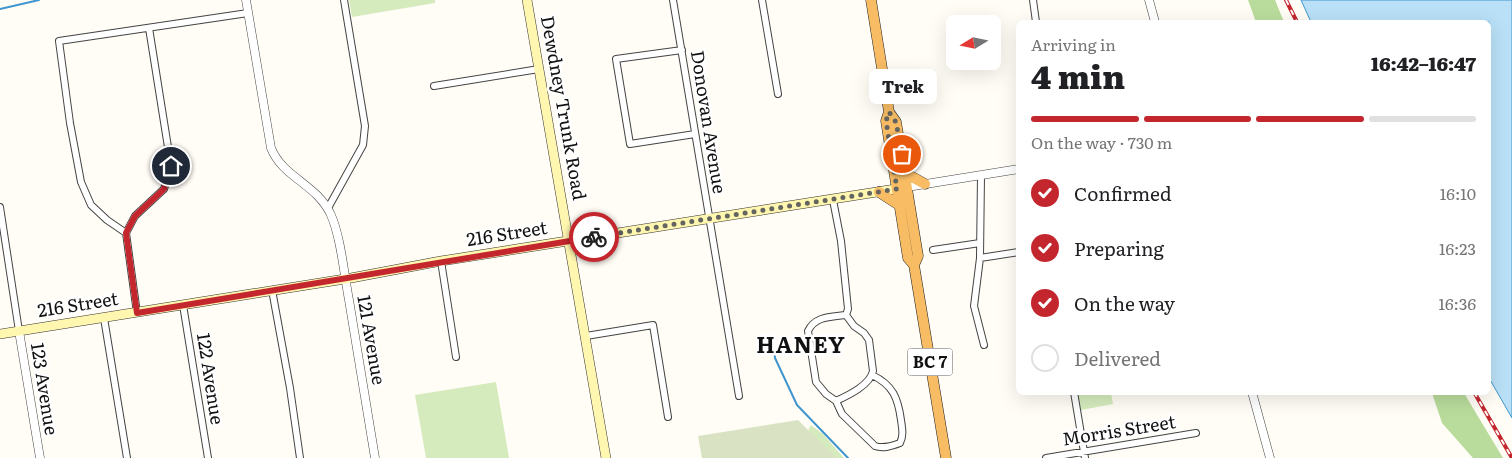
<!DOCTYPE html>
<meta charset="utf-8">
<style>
:root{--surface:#fff;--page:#f6f6f6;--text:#202124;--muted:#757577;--line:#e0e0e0;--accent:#c4262e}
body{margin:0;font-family:Literata,serif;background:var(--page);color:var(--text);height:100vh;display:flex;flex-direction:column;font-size:19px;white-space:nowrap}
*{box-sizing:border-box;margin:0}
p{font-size:16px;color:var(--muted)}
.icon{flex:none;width:28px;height:28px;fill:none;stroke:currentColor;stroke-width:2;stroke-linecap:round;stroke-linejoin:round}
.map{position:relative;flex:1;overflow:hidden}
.drawer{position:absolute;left:1016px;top:20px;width:475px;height:375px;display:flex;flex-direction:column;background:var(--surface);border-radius:8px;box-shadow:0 5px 20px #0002}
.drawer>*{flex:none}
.needle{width:32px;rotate:260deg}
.buttons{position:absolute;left:946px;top:15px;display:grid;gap:10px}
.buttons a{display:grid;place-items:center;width:55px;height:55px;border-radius:8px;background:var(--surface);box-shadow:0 5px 20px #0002;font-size:25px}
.pin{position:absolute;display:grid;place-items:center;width:42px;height:42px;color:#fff;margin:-21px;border:2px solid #fff;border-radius:50%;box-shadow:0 1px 5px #0007}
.courier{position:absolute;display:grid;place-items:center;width:50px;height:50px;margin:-25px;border:4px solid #c4262e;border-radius:50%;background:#fff;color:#222;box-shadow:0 1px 6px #0007}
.bubble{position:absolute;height:35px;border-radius:8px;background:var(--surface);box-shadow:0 5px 20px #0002;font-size:16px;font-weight:800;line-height:35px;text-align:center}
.head em{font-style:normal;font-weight:800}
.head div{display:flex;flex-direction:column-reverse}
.head{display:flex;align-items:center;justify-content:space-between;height:85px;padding:0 15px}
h1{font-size:32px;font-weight:800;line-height:38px}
.bar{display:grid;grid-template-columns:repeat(4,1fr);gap:8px 5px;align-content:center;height:60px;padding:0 15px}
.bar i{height:6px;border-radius:4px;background:var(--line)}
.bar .selected{background:var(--accent)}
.bar p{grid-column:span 4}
ol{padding:0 15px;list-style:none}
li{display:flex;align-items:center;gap:15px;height:55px}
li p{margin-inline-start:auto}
li .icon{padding:5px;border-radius:50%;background:var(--accent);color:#fff;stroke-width:4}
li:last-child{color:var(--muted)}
li i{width:28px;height:28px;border:2px solid var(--line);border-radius:50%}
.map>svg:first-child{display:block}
</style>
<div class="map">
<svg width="1512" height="458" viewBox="0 0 1512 458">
<rect width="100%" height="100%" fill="#fffdf5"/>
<path fill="#d5ebbd" d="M 349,0 L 435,0 L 435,3 L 352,17 Z
M 496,382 L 509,458 L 426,458 L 415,395 Z
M 1078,393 L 1111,393 L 1113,404 L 1081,410 Z
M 811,425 L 823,434 L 844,458 L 803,458 L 809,428 Z"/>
<path fill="#b9dc9c" d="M 1248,0 L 1275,0 L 1284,22 L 1256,22 Z
M 1427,393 L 1464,393 L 1503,458 L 1473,458 L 1442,423 L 1432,393 Z"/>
<path fill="#d9e3c4" d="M 798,420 L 836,458 L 702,458 L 698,436 Z"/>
<path fill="#b9e0f7" stroke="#3f96cf" d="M 1301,0 L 1512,0 L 1512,418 L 1489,378 L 1489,22 L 1311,22 Z"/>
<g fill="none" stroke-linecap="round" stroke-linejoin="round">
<path stroke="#3f96cf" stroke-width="2" d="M 0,9 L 39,0
M 774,351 L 775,358 L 797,405 L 848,458"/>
<g stroke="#444" stroke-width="8">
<path id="minor" d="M 673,0 L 739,396
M 762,0 L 778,94
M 1033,0 L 1036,22
M 682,50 L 616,59 L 630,144 L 695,134
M 434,86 L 539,69
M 981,175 L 980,258 L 974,306 L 984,345
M 833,200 L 841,241 L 848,309 L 846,315 L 854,326 L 864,333 L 869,340 L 873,371 C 870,385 849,395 836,401
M 0,207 L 19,331
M 328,208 L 363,145 L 365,126 L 344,0
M 126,233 L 107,220 L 91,205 L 81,182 L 70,123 L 59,41 L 248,13
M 933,250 L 980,243
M 980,258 L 1019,252
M 441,261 L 456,357
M 272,290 L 290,388 L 300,458
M 183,305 L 208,458
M 137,313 L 126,233 L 135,216 L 164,189 L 171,166 L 149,28
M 104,318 L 127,458
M 586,336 L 653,325 L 668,417
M 1074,392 L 1085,458
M 836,401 L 842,414 L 875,446 C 883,449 892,446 900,443 C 904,435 902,428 901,420 C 898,398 893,385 872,375
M 836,401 L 826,394 L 816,382 L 808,331 C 815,316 831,317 846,315
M 1046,458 L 1196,433"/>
</g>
<g stroke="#444" stroke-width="9">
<path id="tertiary" d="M 246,0 L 271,148 C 283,178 317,184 331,215 C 341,238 344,274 349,300 C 358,353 366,405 375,458
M 1149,0 L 1155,22
M 907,187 L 1019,169
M 19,331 L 40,458
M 1252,392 L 1270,458"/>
</g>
<g stroke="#333" stroke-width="10">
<path id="secondary" d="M 527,0 L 606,458
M 0,334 L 351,278 L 441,261 L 902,188"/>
</g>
<g stroke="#222" stroke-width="11">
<path id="trunk" d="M 871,0 L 889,112 L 896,122 L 918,256 L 914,265 L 946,458
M 889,112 L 886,121 L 908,258 L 914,265
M 905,173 L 925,184
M 879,192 L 899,205"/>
</g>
<use href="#minor" stroke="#fff" stroke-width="6"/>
<use href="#tertiary" stroke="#fff" stroke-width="8"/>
<use href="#secondary" stroke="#fff6b0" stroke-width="9"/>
<use href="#trunk" stroke="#f7bc64" stroke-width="10"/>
<g stroke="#c4262e" stroke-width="4">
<path id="rail" d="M 1286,0 L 1297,22
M 1474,392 L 1512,458"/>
</g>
<use href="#rail" stroke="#fff" stroke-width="2" stroke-dasharray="5.5" stroke-linecap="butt"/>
</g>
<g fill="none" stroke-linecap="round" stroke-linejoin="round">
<path stroke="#646461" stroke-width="5" stroke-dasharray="0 9" d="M 594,237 L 897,189 L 886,121 L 889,112 L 896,122 L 902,154"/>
<path stroke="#c4262e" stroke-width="6" d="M 171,166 L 164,189 L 135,216 L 126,233 L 137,313 C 289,288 441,262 594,237"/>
</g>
<g text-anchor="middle" stroke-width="5" stroke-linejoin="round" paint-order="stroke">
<rect fill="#fff" stroke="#585858" stroke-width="1" x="907.5" y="348.5" width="45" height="27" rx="4"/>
<g font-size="16" font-weight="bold" fill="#111">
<text x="930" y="368">BC 7</text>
</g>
<g font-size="18" fill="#111" stroke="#fff">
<text transform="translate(563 108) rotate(80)" y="6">Dewdney Trunk Road</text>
<text transform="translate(708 122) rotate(81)" y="6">Donovan Avenue</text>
<text transform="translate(507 234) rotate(-9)" y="6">216 Street</text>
<text transform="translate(78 305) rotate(-9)" y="6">216 Street</text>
<text transform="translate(371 340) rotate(80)" y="6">121 Avenue</text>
<text transform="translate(210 379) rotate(81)" y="6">122 Avenue</text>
<text transform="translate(44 389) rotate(81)" y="6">123 Avenue</text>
<text transform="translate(1119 431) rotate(-9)" y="6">Morris Street</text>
</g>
<g font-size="22" font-weight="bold" letter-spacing="1" fill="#111" stroke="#fff">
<text x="801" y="353">HANEY</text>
</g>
</g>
</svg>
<div class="buttons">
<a><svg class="needle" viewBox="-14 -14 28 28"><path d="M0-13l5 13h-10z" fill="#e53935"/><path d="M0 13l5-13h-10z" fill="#757577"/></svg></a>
</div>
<div class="pin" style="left:902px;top:154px;background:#ea580c"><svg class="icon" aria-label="bag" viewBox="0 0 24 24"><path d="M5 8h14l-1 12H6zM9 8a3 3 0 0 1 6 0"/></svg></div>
<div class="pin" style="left:171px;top:166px;background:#1f2937"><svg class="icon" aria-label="home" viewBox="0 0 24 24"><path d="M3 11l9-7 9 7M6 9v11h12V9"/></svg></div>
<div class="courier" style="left:594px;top:237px"><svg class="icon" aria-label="bike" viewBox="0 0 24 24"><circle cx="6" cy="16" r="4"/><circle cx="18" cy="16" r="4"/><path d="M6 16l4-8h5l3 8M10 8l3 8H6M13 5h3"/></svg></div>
<div class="bubble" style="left:869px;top:69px;width:68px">Trek</div>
<section class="drawer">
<div class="head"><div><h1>4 min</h1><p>Arriving in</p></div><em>16:42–16:47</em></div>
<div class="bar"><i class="selected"></i><i class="selected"></i><i class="selected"></i><i></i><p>On the way · 730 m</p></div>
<ol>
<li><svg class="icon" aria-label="check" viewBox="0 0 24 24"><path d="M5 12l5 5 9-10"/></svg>Confirmed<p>16:10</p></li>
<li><svg class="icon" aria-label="check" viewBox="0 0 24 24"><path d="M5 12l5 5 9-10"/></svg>Preparing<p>16:23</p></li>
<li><svg class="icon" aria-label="check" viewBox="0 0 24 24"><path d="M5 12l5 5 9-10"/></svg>On the way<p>16:36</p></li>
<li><i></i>Delivered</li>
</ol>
</section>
</div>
